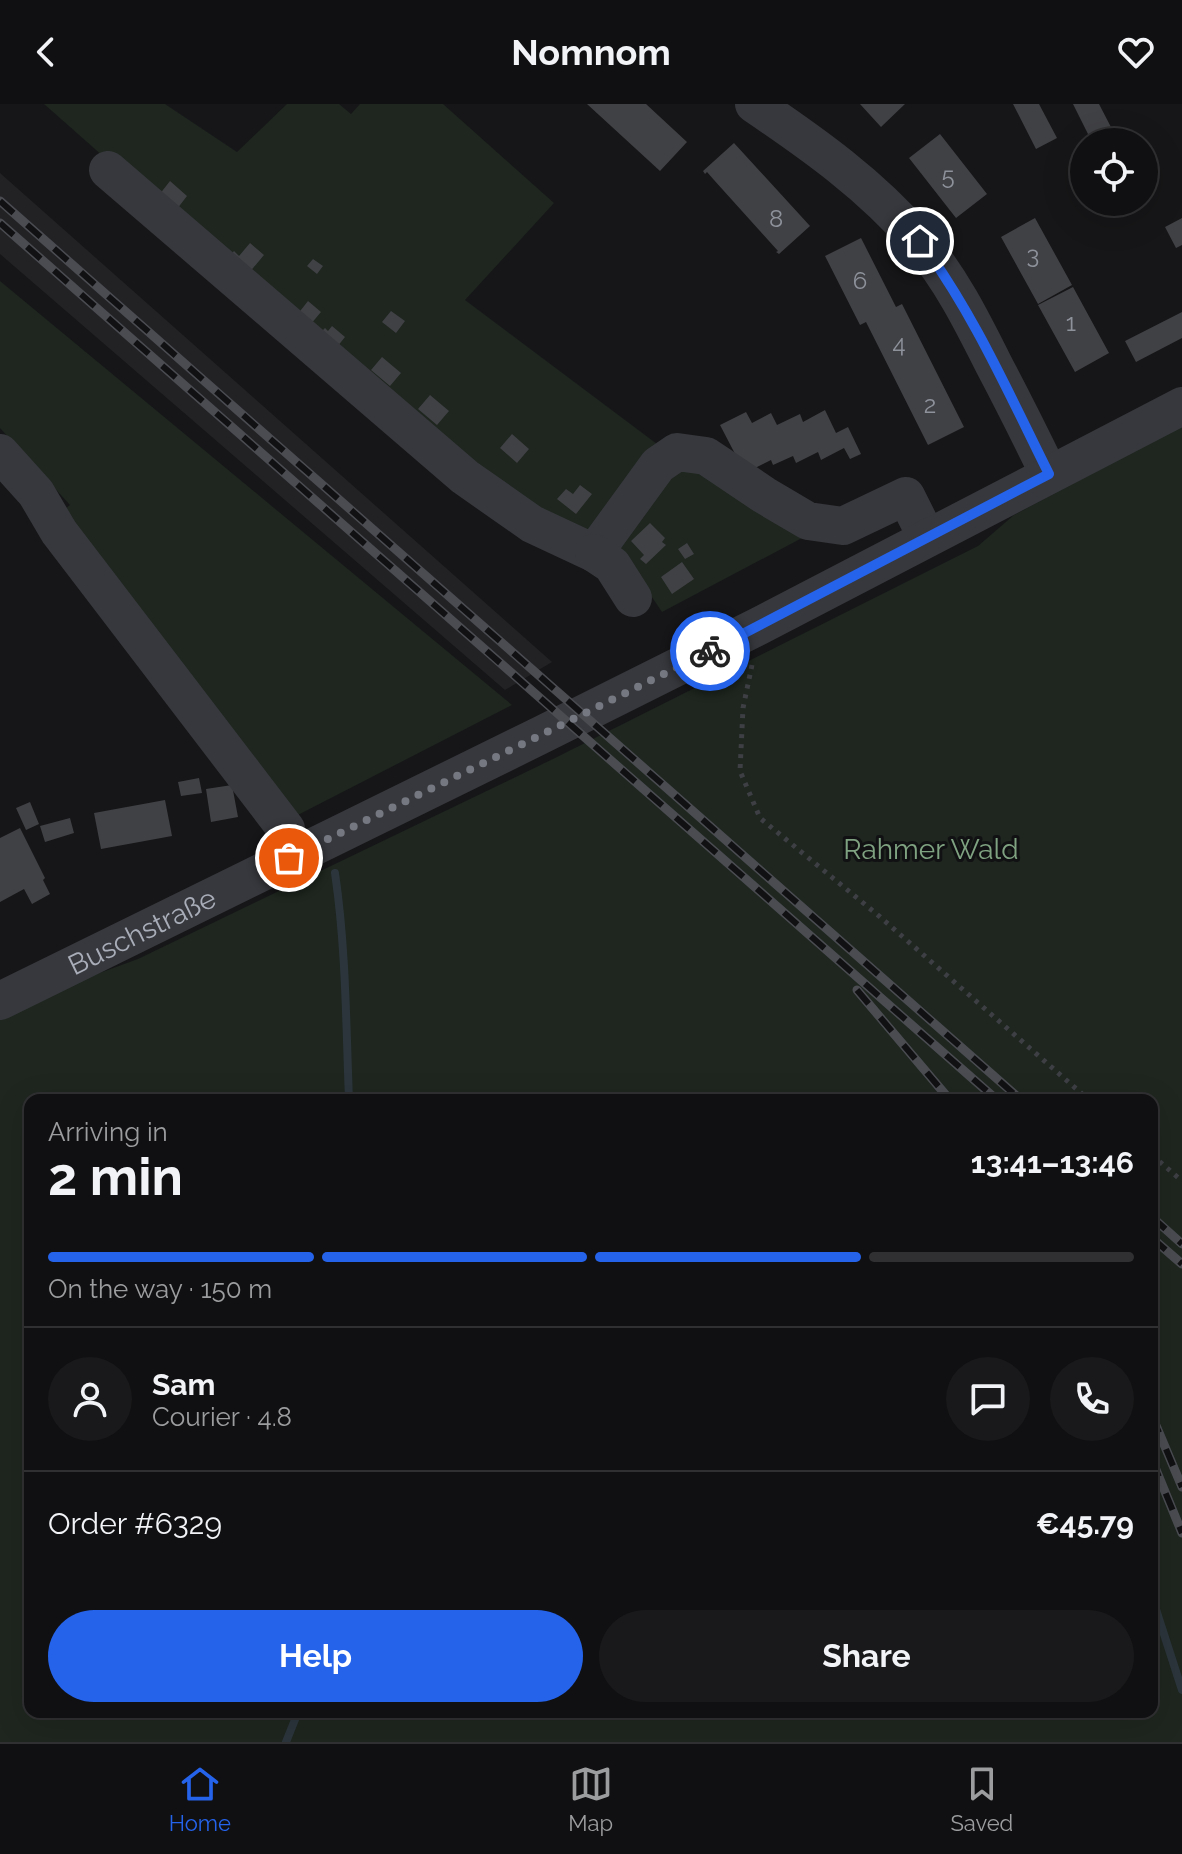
<!DOCTYPE html>
<meta charset="utf-8">
<style>
:root{--surface:#101012;--page:#19191b;--text:#f1f3f6;--muted:#9c9d9f;--line:#303032;--accent:#2563eb}
body{margin:0;font-family:Raleway,sans-serif;background:var(--page);color:var(--text);height:100vh;display:flex;flex-direction:column;font-size:30px;white-space:nowrap}
*{box-sizing:border-box;margin:0}
p{font-size:26px;color:var(--muted)}
.icon{flex:none;width:44px;height:44px;fill:none;stroke:currentColor;stroke-width:2;stroke-linecap:round;stroke-linejoin:round}
.map{position:relative;flex:1;overflow:hidden}
.sheet{position:absolute;left:24px;top:990px;width:1134px;height:624px;display:flex;flex-direction:column;background:var(--surface);border-radius:16px;box-shadow:0 8px 32px #0002,0 0 0 2px var(--line)}
.sheet>*{flex:none}
.tools{position:absolute;left:1070px;top:24px;display:grid;gap:16px}
.tools a{display:grid;place-items:center;width:88px;height:88px;border-radius:50%;background:var(--surface);box-shadow:0 8px 32px #0002,0 0 0 2px var(--line);font-size:40px}
.pin{position:absolute;display:grid;place-items:center;width:68px;height:68px;color:#fff;margin:-34px;border:4px solid #fff;border-radius:50%;box-shadow:0 2px 8px #0007}
.courier{position:absolute;display:grid;place-items:center;width:80px;height:80px;margin:-40px;border:6px solid #2563eb;border-radius:50%;background:#fff;color:#222;box-shadow:0 2px 10px #0007}
.summary em{font-style:normal;font-weight:700}
.summary div{display:flex;flex-direction:column-reverse}
.summary{display:flex;align-items:center;justify-content:space-between;height:136px;padding:0 24px}
h1{font-size:52px;font-weight:700;line-height:60px}
.bar{display:grid;grid-template-columns:repeat(4,1fr);gap:12px 8px;align-content:center;height:96px;padding:0 24px}
.bar i{height:10px;border-radius:6px;background:var(--line)}
.bar .active{background:var(--accent)}
.bar p{grid-column:span 4}
.line{display:flex;align-items:center;gap:20px;padding:0 24px;border-top:2px solid var(--line)}
.line div{flex:1}
.round{display:grid;place-items:center;flex:none;width:84px;height:84px;border-radius:42px;background:var(--page)}
.action{display:flex;gap:16px;margin-top:auto;padding:16px 24px}
.action a{flex:1;height:92px;border-radius:48px;background:var(--accent);color:#fff;font-size:32px;font-weight:700;line-height:92px;text-align:center}
.action a+a{background:var(--page);color:var(--text)}
header{display:flex;justify-content:space-between;align-items:center;height:104px;padding:0 24px;background:var(--surface);font-size:36px;font-weight:700}
.dock{display:flex;justify-content:space-around;align-items:center;height:112px;border-top:2px solid var(--line);background:var(--surface);font-size:22px;color:var(--muted)}
.dock a{display:grid;justify-items:center;gap:4px}
.dock .active{color:var(--accent)}
.map>svg:first-child{display:block}
</style>
<header><svg class="icon" aria-label="back" viewBox="0 0 24 24"><path d="M15 5l-7 7 7 7"/></svg>Nomnom<svg class="icon" aria-label="heart" viewBox="0 0 24 24"><path d="M12 20l-8-8c-3-5 5-10 8-4 3-6 11-1 8 4z"/></svg></header>
<div class="map">
<svg width="1182" height="1638" viewBox="0 0 1182 1638">
<rect width="100%" height="100%" fill="#161618"/>
<path fill="#222225" d="M 0,69 L 552,558 L 505,586 L 0,150 Z"/>
<path fill="#1e261f" fill-rule="evenodd" d="M 44,0 L 165,0 L 237,48 L 287,0 L 339,0 L 351,10 L 360,0 L 443,0 L 554,99 L 465,196 L 661,343 L 802,434 L 662,508 L 621,447 L 523,400 L 121,68 Z
M 0,177 L 512,601 L 292,714 L 59,410 L 70,401 L 0,324 Z
M 1182,322 L 1182,1638 L 0,1638 L 0,912 L 42,890 L 138,855 L 555,654 L 978,442 L 1014,411 ZM 30,996 L 1152,996 L 1152,1608 L 30,1608 Z"/>
<g fill="none" stroke-linecap="round" stroke-linejoin="round">
<path stroke="#2c353c" stroke-width="8" d="M 335,769 C 346,844 346,920 349,996
M 1152,1493 L 1182,1586
M 286,1638 L 298,1608"/>
</g>
<path fill="#404145" d="M 587,0 L 646,0 L 687,38 L 660,67 Z
M 860,0 L 905,0 L 881,23 Z
M 1013,0 L 1039,0 L 1057,34 L 1036,45 Z
M 1073,0 L 1099,0 L 1113,27 L 1092,38 Z
M 940,30 L 987,90 L 956,114 L 909,54 Z
M 734,39 L 810,122 L 779,150 L 776,148 L 778,147 L 714,76 L 707,68 L 705,70 L 703,67 Z
M 170,77 L 187,92 L 177,105 L 159,91 Z
M 1035,114 L 1072,181 L 1038,200 L 1001,133 Z
M 1182,114 L 1182,141 L 1176,144 L 1165,123 Z
M 861,134 L 896,203 L 902,200 L 964,323 L 928,341 L 866,218 L 860,221 L 825,152 Z
M 250,139 L 264,151 L 248,170 L 229,153 L 234,147 L 239,152 Z
M 313,155 L 323,162 L 317,170 L 307,162 Z
M 1073,183 L 1109,249 L 1075,268 L 1038,201 Z
M 308,197 L 321,208 L 310,221 L 297,211 Z
M 391,207 L 405,217 L 396,229 L 382,218 Z
M 1182,208 L 1182,234 L 1136,258 L 1125,237 Z
M 332,222 L 345,233 L 337,243 L 320,229 L 325,224 L 328,227 Z
M 382,253 L 401,269 L 390,282 L 371,266 Z
M 430,291 L 449,307 L 437,321 L 418,305 Z
M 825,306 L 836,329 L 848,323 L 861,350 L 850,355 L 844,344 L 821,356 L 818,348 L 796,359 L 793,352 L 773,361 L 771,356 L 745,369 L 720,321 L 746,308 L 752,319 L 771,309 L 777,321 L 800,310 L 803,318 Z
M 512,330 L 529,345 L 517,359 L 500,344 Z
M 580,381 L 592,390 L 576,410 L 557,395 L 566,385 L 573,390 Z
M 650,419 L 665,434 L 662,438 L 666,441 L 646,460 L 640,455 L 644,451 L 631,437 Z
M 687,439 L 694,450 L 685,455 L 678,445 Z
M 682,458 L 694,475 L 672,490 L 661,473 Z
M 199,674 L 202,689 L 181,692 L 178,678 Z
M 232,681 L 238,713 L 211,718 L 206,685 Z
M 165,696 L 172,732 L 101,745 L 94,709 Z
M 30,698 L 39,720 L 26,726 L 16,704 Z
M 70,714 L 74,729 L 45,738 L 40,722 Z
M 20,724 L 45,774 L 43,776 L 50,790 L 32,800 L 24,785 L 0,798 L 0,734 Z"/>
<g fill="none" stroke-linecap="round" stroke-linejoin="round">
<path stroke="#3d3f44" stroke-width="5" stroke-dasharray="4 6" stroke-linecap="butt" d="M 752,561 L 743,604 L 740,667 L 760,714 L 879,812 L 1089,996
M 1152,1051 L 1182,1077"/>
<g stroke="#37383d" stroke-width="38">
<path d="M 754,0 C 813,40 871,81 918,136 C 950,173 972,217 994,261 C 1013,297 1031,333 1049,370"/>
<path d="M 108,66 L 465,373 L 532,420 L 594,449 L 658,361 L 677,348 L 706,352 L 764,391 L 808,417 L 843,422 L 906,392 L 927,434"/>
<path d="M 0,349 L 36,389 L 59,428 L 286,725"/>
<path d="M 594,449 L 612,461 L 633,494"/>
<path id="s1" d="M 0,897 L 543,630 L 759,522 L 1182,302"/>
</g>
<g stroke="#4a4c52" stroke-width="9">
<path id="rail" d="M 0,97 L 1021,996
M 0,119 L 997,996
M 857,886 L 950,996
M 1152,1113 L 1182,1140
M 1152,1134 L 1182,1160
M 1152,1312 L 1182,1383
M 1152,1356 L 1182,1429"/>
</g>
<use href="#rail" stroke="#111113" stroke-width="6" stroke-dasharray="18" stroke-linecap="butt"/>
</g>
<g fill="none" stroke-linecap="round" stroke-linejoin="round">
<path stroke="#757880" stroke-width="8" stroke-dasharray="0 14.4" d="M 289,754 L 543,630 L 710,547"/>
<path stroke="#2563eb" stroke-width="10" d="M 710,547 L 1049,370 C 1009,290 973,208 920,137"/>
</g>
<g text-anchor="middle" stroke-width="6" stroke-linejoin="round" paint-order="stroke">
<g font-size="24" fill="#8e929b">
<text x="948" y="80">5</text>
<text x="776" y="123">8</text>
<text x="1033" y="159">3</text>
<text x="860" y="185">6</text>
<text x="1071" y="227">1</text>
<text x="899" y="248">4</text>
<text x="930" y="309">2</text>
</g>
<g font-size="28" fill="#7fa381" stroke="#111113">
<text x="931" y="755">Rahmer Wald</text>
</g>
<g font-size="28" fill="#a8adb8" stroke="#111113">
<text dy="10" stroke="none"><textPath href="#s1" startOffset="158">Buschstraße</textPath></text>
</g>
</g>
</svg>
<div class="tools">
<a><svg class="icon" aria-label="locate" viewBox="0 0 24 24"><circle cx="12" cy="12" r="6"/><path d="M12 2v4M12 18v4M2 12h4M18 12h4"/></svg></a>
</div>
<div class="pin" style="left:289px;top:754px;background:#ea580c"><svg class="icon" aria-label="bag" viewBox="0 0 24 24"><path d="M5 8h14l-1 12H6zM9 8a3 3 0 0 1 6 0"/></svg></div>
<div class="pin" style="left:920px;top:137px;background:#1f2937"><svg class="icon" aria-label="home" viewBox="0 0 24 24"><path d="M3 11l9-7 9 7M6 9v11h12V9"/></svg></div>
<div class="courier" style="left:710px;top:547px"><svg class="icon" aria-label="bike" viewBox="0 0 24 24"><circle cx="6" cy="16" r="4"/><circle cx="18" cy="16" r="4"/><path d="M6 16l4-8h5l3 8M10 8l3 8H6M13 5h3"/></svg></div>
<section class="sheet">
<div class="summary"><div><h1>2 min</h1><p>Arriving in</p></div><em>13:41–13:46</em></div>
<div class="bar"><i class="active"></i><i class="active"></i><i class="active"></i><i></i><p>On the way · 150 m</p></div>
<div class="line" style="height:144px"><a class="round"><svg class="icon" aria-label="person" viewBox="0 0 24 24"><circle cx="12" cy="8" r="4"/><path d="M4 21q1-7 8-7t8 7"/></svg></a><div><b>Sam</b><p>Courier · 4.8</p></div><a class="round"><svg class="icon" aria-label="chat" viewBox="0 0 24 24"><path d="M4 5h16v11H9l-5 4z"/></svg></a><a class="round"><svg class="icon" aria-label="phone" viewBox="0 0 24 24"><path d="M5 4h4l2 5-3 2q2 4 5 5l2-3 5 2v4C11 20 4 13 5 4z"/></svg></a></div>
<div class="line" style="height:104px"><div>Order #6329</div><b>€45.79</b></div>
<div class="action"><a>Help</a><a>Share</a></div>
</section>
</div>
<nav class="dock">
<a class="active"><svg class="icon" aria-label="home" viewBox="0 0 24 24"><path d="M3 11l9-7 9 7M6 9v11h12V9"/></svg>Home</a>
<a><svg class="icon" aria-label="map" viewBox="0 0 24 24"><path d="M3 6l6-2 6 2 6-2v14l-6 2-6-2-6 2zM9 4v14M15 6v14"/></svg>Map</a>
<a><svg class="icon" aria-label="saved" viewBox="0 0 24 24"><path d="M7 4h10v16l-5-4-5 4z"/></svg>Saved</a>
</nav>
